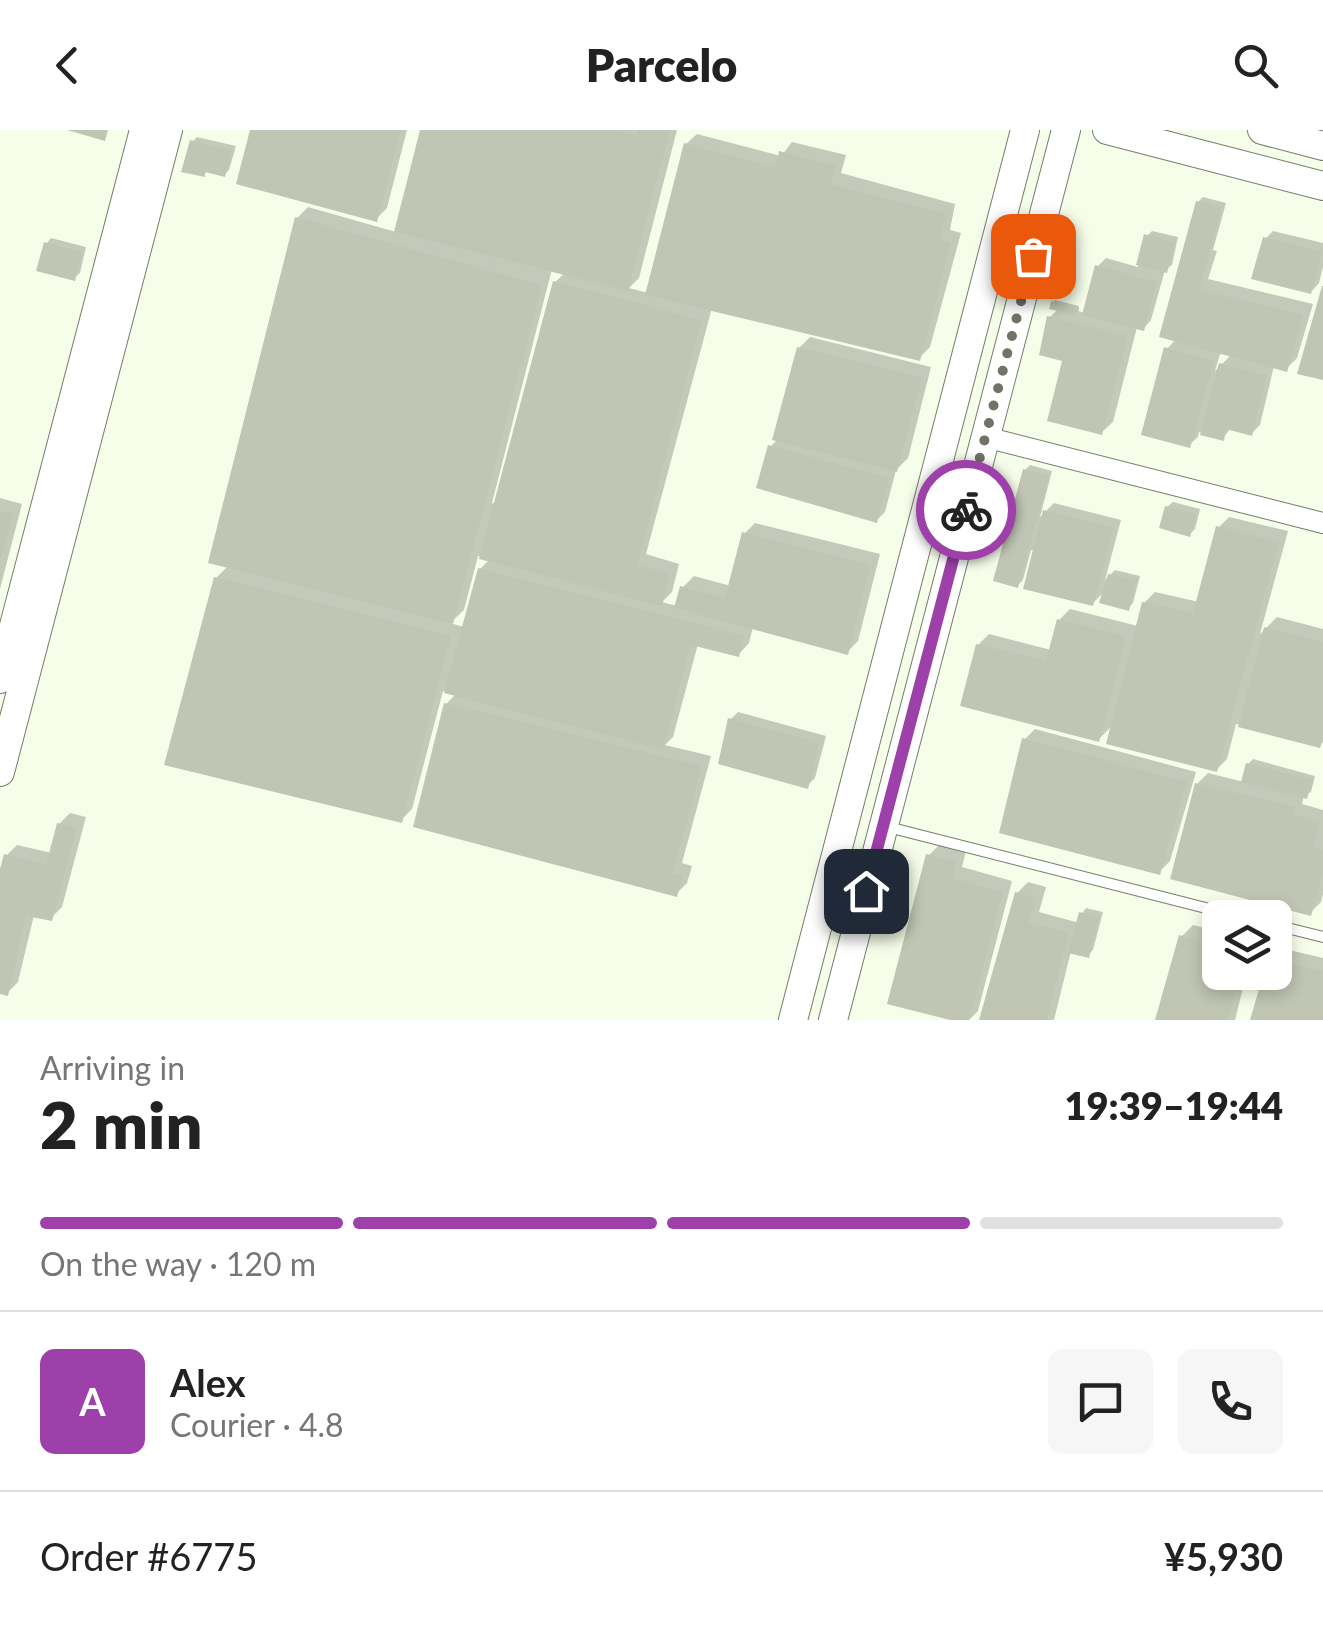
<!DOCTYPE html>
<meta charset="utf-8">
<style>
:root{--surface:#fff;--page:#f6f6f6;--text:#222;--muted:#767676;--line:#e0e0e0;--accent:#9d40a9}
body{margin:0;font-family:Lato,sans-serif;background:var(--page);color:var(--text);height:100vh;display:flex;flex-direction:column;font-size:38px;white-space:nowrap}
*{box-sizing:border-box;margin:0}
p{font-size:32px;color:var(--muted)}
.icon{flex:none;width:55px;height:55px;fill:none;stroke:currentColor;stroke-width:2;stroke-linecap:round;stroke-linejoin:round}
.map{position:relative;height:890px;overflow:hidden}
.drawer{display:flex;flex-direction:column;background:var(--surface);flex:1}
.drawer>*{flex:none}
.fabs{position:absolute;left:1202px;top:770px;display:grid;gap:20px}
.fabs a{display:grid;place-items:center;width:90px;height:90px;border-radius:15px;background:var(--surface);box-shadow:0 5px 15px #0003;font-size:50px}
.pin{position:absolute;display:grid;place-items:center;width:85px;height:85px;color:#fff;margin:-42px;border-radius:20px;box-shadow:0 5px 15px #0006}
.courier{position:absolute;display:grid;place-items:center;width:100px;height:100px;margin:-50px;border:8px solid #9d40a9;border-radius:50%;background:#fff;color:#222;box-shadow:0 2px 12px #0007}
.headline em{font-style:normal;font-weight:800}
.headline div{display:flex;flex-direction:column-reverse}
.headline{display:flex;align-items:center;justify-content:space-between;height:170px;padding:0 40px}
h1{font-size:65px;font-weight:800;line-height:75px}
.bar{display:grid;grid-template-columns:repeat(4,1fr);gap:15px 10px;align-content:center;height:120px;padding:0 40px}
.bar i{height:12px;border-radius:8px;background:var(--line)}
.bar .on{background:var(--accent)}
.bar p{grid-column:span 4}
.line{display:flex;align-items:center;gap:25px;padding:0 40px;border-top:2px solid var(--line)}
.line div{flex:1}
.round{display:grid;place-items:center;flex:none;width:105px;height:105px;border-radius:15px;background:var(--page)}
header{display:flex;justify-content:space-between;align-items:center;height:130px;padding:0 40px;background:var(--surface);font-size:45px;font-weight:800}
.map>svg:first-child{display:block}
</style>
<header><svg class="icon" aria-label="back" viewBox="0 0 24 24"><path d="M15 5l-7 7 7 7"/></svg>Parcelo<svg class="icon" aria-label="search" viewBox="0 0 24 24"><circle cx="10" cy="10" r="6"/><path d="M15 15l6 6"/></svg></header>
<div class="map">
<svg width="1323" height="890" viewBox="0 0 1323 890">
<rect width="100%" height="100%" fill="#f6fde9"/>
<path fill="#0003" fill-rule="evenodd" d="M 253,0 L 407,0 L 387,78 L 376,89 Z
M 423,0 L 677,0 L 639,148 L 629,158 L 648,163 L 686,14 L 697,4 L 781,26 L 792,12 L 846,25 L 841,43 L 955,74 L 950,100 L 961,103 L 930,217 L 919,228 L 712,178 L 646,424 L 679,434 L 672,462 L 662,472 L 677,476 L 683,457 L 694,446 L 731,456 L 744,404 L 755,393 L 880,424 L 858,511 L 847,522 L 753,497 L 749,513 L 739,524 L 698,514 L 673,607 L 665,615 L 711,626 L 682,733 L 692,736 L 687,753 L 676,764 L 446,574 L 456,564 L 443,561 L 412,679 L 401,690 L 216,448 L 229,435 L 297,88 L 308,77 L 396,102 ZM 552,139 L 565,143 L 555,152 L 496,374 L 492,373 ZM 478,426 L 490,429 L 480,439 L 464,497 L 450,493 L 464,480 Z
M 197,7 L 236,16 L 229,40 L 224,45 L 208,40 L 204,45 L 192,12 Z
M 1203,67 L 1226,73 L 1213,120 L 1217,121 L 1208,149 L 1313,174 L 1297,228 L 1286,239 L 1274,236 L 1260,295 L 1252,303 L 1231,298 L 1223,308 L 1199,302 L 1198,307 L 1189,315 L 1167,219 L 1176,209 L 1198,72 ZM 1221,221 L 1232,224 L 1215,241 Z
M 1152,101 L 1178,107 L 1172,135 L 1165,140 L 1151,190 L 1143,199 L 1137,197 L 1113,292 L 1102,302 L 1065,230 L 1050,187 L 1058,179 L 1053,172 L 1055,170 L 1079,176 L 1078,181 L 1085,183 L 1098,136 L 1106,128 L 1138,137 L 1147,106 Z
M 1273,101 L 1323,113 L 1323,137 L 1319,153 L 1311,162 L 1265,109 Z
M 51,108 L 86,117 L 80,143 L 74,148 L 46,114 Z
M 810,207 L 931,237 L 908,328 L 896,340 L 885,382 L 877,390 L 770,317 L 778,309 L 799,218 Z
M 1030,335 L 1052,341 L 1040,387 L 1054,373 L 1121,390 L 1105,450 L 1115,440 L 1140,446 L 1133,473 L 1128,478 L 1106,460 L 1093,473 L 1035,421 L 1031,420 L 1023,450 L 1018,455 L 1025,340 Z
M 0,368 L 22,374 L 0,459 Z
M 1173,372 L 1200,379 L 1195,399 L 1190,404 L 1167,377 Z
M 1229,387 L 1288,401 L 1260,504 L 1277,487 L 1323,499 L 1323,612 L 1320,615 L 1236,594 L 1227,629 L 1216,640 L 1114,594 L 1098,610 L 978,515 L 989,504 L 1051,520 L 1059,490 L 1070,479 L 1138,496 L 1144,473 L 1155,462 L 1199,472 L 1218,398 Z
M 738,582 L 826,606 L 815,648 L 807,656 L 730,590 Z
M 1035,599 L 1196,642 L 1170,731 L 1159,742 L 1024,610 Z
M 1253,629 L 1315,646 L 1311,662 L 1304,666 L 1302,674 L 1323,680 L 1323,764 L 1321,772 L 1310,783 L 1197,654 L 1208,643 L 1244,652 L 1248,634 Z
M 70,683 L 86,687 L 62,777 L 51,788 L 34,785 L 18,852 L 7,863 L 0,861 L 0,750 L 6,726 L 17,715 L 52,723 L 59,694 Z
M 939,715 L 966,721 L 962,737 L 1012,751 L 978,881 L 969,890 L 960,890 L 928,726 Z
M 1028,752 L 1046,757 L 1039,782 L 1076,792 L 1086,778 L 1103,782 L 1093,820 L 1088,825 L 1071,821 L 1054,890 L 982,890 L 1017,763 Z
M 1193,795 L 1220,802 L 1220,842 L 1247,842 L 1235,890 L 1158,890 L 1182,806 Z
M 1281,818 L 1323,828 L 1323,890 L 1253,890 L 1275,842 L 1275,824 Z"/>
<path fill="#c0c6b3" d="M 67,0 L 108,0 L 105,11 Z
M 250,0 L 401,0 L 377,92 L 236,54 Z
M 420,0 L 617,0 L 637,5 L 638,0 L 670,0 L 628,161 L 394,102 Z
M 190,10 L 232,21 L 225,47 L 205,42 L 205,47 L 181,42 Z
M 684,13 L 776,38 L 779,21 L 836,36 L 831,54 L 946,84 L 940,111 L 951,113 L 920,231 L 645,165 Z
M 1196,71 L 1222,77 L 1199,160 L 1303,185 L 1287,242 L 1159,207 Z
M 295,87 L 542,155 L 453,494 L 208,433 Z
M 1144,104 L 1175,112 L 1167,143 L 1136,135 Z
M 1263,107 L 1322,122 L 1311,164 L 1251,149 Z
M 44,112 L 82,122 L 75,151 L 36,141 Z
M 1095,135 L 1157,152 L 1144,201 L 1082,185 Z
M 553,151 L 702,190 L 637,435 L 670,444 L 662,476 L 479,429 Z
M 1322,156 L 1323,156 L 1323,250 L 1297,244 Z
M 1051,171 L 1079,178 L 1077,186 L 1049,179 Z
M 1047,186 L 1128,206 L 1102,305 L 1047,291 L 1062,231 L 1039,225 Z
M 797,217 L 922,248 L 897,342 L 772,310 Z
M 1164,217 L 1214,231 L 1190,318 L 1141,305 Z
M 1219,233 L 1267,245 L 1252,306 L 1226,299 L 1224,311 L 1200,305 Z
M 768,315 L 889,348 L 877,393 L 756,358 Z
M 1023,339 L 1049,346 L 1018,458 L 993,451 Z
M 1165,376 L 1197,384 L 1190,407 L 1159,398 Z
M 1043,380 L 1114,398 L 1093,476 L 1023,459 Z
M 0,381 L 13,384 L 1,428 L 0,428 Z
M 1216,396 L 1279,412 L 1217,642 L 1106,614 L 1142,472 L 1193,483 Z
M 742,402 L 871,435 L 848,525 L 674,478 L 680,456 L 725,468 Z
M 478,438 L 744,506 L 739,527 L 691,515 L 663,620 L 444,563 Z
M 1108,444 L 1137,450 L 1129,481 L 1099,473 Z
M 214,447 L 451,506 L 402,693 L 164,635 Z
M 1057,489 L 1126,506 L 1099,612 L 960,576 L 976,514 L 1046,531 Z
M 1264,497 L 1323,512 L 1323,608 L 1320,618 L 1238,597 Z
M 444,573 L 702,636 L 673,743 L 683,746 L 677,767 L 413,697 Z
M 728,588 L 819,613 L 808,659 L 718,634 Z
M 1022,608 L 1187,652 L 1160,745 L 999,703 Z
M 1246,633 L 1312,650 L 1307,669 L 1241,652 Z
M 1195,653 L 1295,677 L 1293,685 L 1320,692 L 1313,717 L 1323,720 L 1323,742 L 1311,786 L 1170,749 Z
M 57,693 L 77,697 L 52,791 L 26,786 L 8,866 L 0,864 L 0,739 L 4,724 L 46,735 Z
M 926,724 L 956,732 L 953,748 L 1003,762 L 969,890 L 950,890 L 887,874 Z
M 1015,762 L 1036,768 L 1029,793 L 1069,803 L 1047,890 L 979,890 Z
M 1079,782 L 1099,787 L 1089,828 L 1068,823 Z
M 1179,805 L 1220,815 L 1220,842 L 1241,842 L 1228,890 L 1155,890 Z
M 1275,829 L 1323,841 L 1323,890 L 1250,890 L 1264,842 L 1275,842 Z"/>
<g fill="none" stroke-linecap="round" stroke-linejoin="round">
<g stroke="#767c6a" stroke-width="12">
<path id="lane" d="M 884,696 L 1245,788
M 1275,795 L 1323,807"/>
</g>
<g stroke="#767c6a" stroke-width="22">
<path id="street" d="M 985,307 L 1323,393"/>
</g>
<g stroke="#767c6a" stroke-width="30">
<path id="secondary" d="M 1107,0 L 1323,56
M 1262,0 L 1323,16
M 0,549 L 144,0
M 0,642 L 168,0
M 793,890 L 1025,0
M 833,890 L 1066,0"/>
</g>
<use href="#lane" stroke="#fff" stroke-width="10"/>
<use href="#street" stroke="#fff" stroke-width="20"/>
<use href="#secondary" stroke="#fff" stroke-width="28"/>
</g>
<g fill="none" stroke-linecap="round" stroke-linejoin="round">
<path stroke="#6f7368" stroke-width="10" stroke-dasharray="0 18" d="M 966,380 L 1033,126"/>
<path stroke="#9d40a9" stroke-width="12" d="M 866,761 L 966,380"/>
</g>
</svg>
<div class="fabs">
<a><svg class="icon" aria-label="layers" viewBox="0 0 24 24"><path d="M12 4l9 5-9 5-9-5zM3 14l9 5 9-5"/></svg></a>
</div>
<div class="pin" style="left:1033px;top:126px;background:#ea580c"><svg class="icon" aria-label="bag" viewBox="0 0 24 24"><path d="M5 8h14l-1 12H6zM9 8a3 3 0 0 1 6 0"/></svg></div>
<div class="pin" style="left:866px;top:761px;background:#1f2937"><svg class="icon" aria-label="home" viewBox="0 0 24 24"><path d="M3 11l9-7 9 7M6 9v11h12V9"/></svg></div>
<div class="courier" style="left:966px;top:380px"><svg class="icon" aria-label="bike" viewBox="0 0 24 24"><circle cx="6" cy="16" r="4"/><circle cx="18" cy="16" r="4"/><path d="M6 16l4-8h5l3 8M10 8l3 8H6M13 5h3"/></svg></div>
</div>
<section class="drawer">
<div class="headline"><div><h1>2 min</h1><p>Arriving in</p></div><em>19:39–19:44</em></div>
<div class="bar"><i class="on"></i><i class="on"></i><i class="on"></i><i></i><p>On the way · 120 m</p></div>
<div class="line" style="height:180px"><b class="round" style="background:var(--accent);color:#fff">A</b><div><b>Alex</b><p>Courier · 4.8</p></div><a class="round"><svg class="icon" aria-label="chat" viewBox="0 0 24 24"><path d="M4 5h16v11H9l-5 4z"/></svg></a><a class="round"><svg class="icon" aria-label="phone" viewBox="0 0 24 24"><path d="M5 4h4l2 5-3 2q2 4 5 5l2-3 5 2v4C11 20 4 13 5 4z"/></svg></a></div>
<div class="line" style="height:130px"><div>Order #6775</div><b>¥5,930</b></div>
</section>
